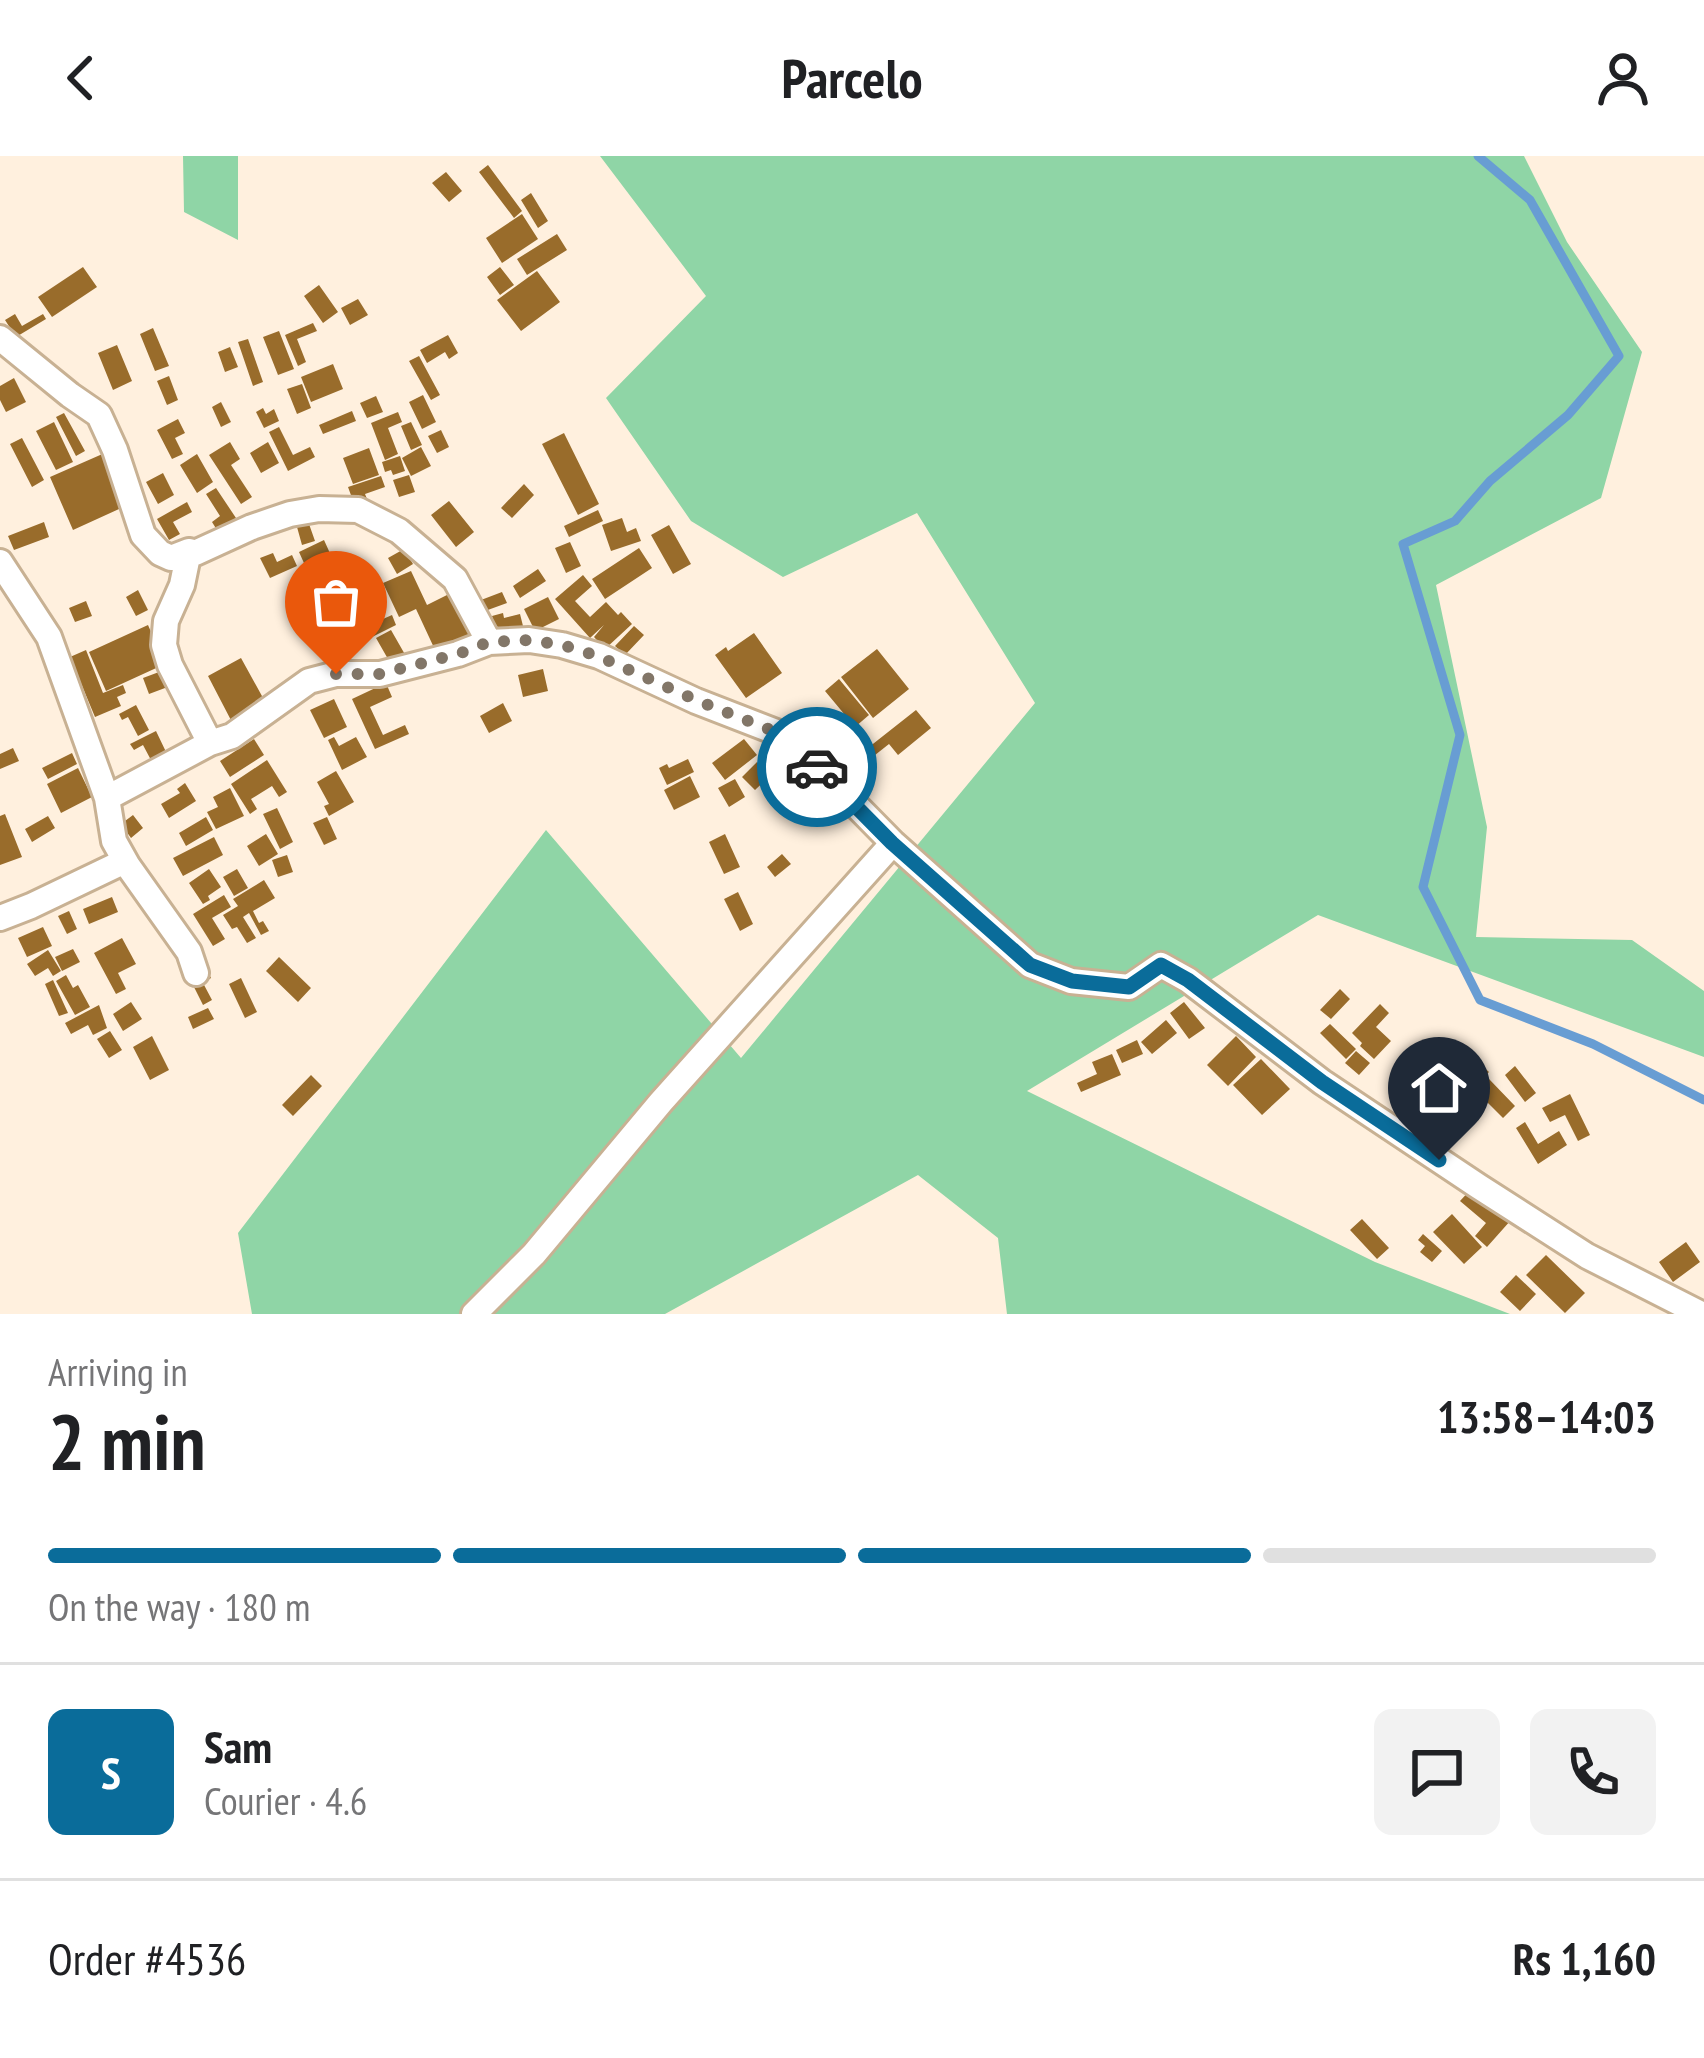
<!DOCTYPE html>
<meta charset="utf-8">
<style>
:root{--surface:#fff;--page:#f2f2f2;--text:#202124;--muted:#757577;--line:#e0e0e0;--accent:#0a6c9a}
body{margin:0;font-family:"PT Sans Narrow",sans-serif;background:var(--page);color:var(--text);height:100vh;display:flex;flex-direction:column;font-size:45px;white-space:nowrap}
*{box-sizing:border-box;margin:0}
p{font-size:39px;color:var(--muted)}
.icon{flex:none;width:66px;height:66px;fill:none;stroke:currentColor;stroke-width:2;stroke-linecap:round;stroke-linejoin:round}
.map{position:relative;height:1158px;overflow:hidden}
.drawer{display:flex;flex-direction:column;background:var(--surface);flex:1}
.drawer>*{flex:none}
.pin{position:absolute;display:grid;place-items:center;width:102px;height:102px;color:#fff;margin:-123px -51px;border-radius:50% 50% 50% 0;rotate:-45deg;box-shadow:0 0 12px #0007}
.pin .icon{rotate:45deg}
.courier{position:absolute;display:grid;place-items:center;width:120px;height:120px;margin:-60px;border:9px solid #0a6c9a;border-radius:50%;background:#fff;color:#222;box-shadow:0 3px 15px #0007}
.headline em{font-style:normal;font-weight:700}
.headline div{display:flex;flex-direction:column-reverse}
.headline{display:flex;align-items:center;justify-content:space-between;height:204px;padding:0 48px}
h1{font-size:78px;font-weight:700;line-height:90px}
.bar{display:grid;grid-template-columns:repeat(4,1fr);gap:18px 12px;align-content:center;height:144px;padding:0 48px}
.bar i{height:15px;border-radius:9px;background:var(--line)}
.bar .active{background:var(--accent)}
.bar p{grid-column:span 4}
.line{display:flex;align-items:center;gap:30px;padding:0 48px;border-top:3px solid var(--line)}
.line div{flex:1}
.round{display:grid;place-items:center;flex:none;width:126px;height:126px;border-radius:18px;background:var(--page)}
header{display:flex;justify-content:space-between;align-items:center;height:156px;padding:0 48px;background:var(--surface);font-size:54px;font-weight:700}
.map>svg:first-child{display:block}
</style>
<header><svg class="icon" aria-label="back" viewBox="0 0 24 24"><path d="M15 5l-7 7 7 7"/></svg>Parcelo<svg class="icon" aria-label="person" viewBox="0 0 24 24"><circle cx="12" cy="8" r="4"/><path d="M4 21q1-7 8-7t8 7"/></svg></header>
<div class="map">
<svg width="1704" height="1158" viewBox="0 0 1704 1158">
<rect width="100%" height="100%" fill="#fff0de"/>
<path fill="#8fd5a6" d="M 183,0 L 238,0 L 238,84 L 184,56 Z
M 600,0 L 1524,0 L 1567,86 L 1642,196 L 1601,342 L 1436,429 L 1487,671 L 1476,781 L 1632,784 L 1704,835 L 1704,901 L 1318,759 L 1027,935 L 1375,1106 L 1510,1158 L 1007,1158 L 998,1082 L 918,1019 L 665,1158 L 252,1158 L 238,1077 L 546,674 L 741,902 L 1035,547 L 917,357 L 783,421 L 691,365 L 606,242 L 706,140 Z"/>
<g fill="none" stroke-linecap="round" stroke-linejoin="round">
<path stroke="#689dd3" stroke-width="9" d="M 1478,0 L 1530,44 L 1619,200 L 1568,259 L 1490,325 L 1455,365 L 1403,388 L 1460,579 L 1423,731 L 1480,844 L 1593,888 L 1704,944"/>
</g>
<path fill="#996c2b" d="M 488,9 L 522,55 L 514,62 L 479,16 Z
M 446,16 L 462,35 L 449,46 L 432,27 Z
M 531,37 L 548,65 L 538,72 L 521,44 Z
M 522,58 L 538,83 L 502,107 L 486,82 Z
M 557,78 L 567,94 L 527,119 L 517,103 Z
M 83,111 L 97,131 L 52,161 L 38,141 Z
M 500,111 L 514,129 L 500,139 L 487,121 Z
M 537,115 L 560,146 L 521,175 L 497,144 Z
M 319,129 L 338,156 L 323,167 L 304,140 Z
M 358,143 L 368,159 L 350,169 L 341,152 Z
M 15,158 L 22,170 L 43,158 L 46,163 L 16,181 L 5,164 Z
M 313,167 L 317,175 L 297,183 L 306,206 L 298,210 L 285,179 Z
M 153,172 L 169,210 L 155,215 L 140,178 Z
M 279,175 L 294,213 L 278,219 L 263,181 Z
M 448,179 L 458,197 L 449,203 L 445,196 L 427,207 L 420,194 Z
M 248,183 L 263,226 L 253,230 L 238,186 Z
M 117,189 L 132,225 L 113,234 L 98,197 Z
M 230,191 L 238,211 L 225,216 L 218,196 Z
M 419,200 L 440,239 L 431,244 L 409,205 Z
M 333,208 L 343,233 L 311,246 L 301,221 Z
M 169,220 L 178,244 L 167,249 L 157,225 Z
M 14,222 L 26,246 L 6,256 L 0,244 L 0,230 Z
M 302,228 L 311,252 L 297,258 L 287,233 Z
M 423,239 L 436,266 L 422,273 L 409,246 Z
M 376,240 L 383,256 L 367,262 L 360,247 Z
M 221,246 L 231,266 L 221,271 L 212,251 Z
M 263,252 L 266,258 L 274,253 L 279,265 L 264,272 L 256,256 Z
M 352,255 L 356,265 L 323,278 L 319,269 Z
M 398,256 L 402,266 L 388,272 L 398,298 L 385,304 L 371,267 Z
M 64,257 L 85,295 L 76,300 L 56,261 Z
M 178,263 L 185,277 L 175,282 L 183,298 L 172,303 L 157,274 Z
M 54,266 L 73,306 L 56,314 L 36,275 Z
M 411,266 L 422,289 L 411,294 L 401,270 Z
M 279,271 L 293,299 L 310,291 L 315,301 L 288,315 L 269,276 Z
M 441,274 L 449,291 L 437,297 L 428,280 Z
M 564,277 L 599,348 L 578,359 L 542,288 Z
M 22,282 L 44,324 L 32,331 L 10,288 Z
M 230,286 L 240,303 L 231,309 L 252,341 L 241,348 L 209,299 Z
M 268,286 L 279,307 L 261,317 L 250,297 Z
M 421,291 L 431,310 L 411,320 L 402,302 Z
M 369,292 L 379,319 L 353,328 L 343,302 Z
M 107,296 L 130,348 L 73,374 L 50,321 Z
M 197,298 L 213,326 L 197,337 L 180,309 Z
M 400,300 L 405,315 L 393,319 L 391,314 L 385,316 L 382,306 Z
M 163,317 L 174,339 L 158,348 L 146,326 Z
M 409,319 L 415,336 L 399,341 L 393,324 Z
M 381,320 L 385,331 L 365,338 L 369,348 L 356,353 L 348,331 Z
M 524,328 L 534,339 L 512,362 L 501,352 Z
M 216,332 L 236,362 L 217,374 L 212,366 L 220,360 L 206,338 Z
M 449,345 L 474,376 L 456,391 L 431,359 Z
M 187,346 L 192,356 L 173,366 L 180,378 L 169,384 L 157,363 Z
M 598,354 L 603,365 L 569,381 L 564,370 Z
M 622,362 L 627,376 L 636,372 L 641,385 L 611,395 L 602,369 Z
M 44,366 L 49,381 L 14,394 L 8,380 Z
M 309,368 L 315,385 L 302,389 L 297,371 Z
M 669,369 L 691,408 L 673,418 L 651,379 Z
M 324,384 L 333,404 L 308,416 L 299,396 Z
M 570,386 L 581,410 L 566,417 L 555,392 Z
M 639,392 L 652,412 L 605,443 L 592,423 Z
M 404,393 L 413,408 L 397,418 L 388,402 Z
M 273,397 L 277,406 L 292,399 L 297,410 L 270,422 L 260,402 Z
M 350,402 L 359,419 L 345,426 L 336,409 Z
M 332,411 L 354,456 L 332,467 L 310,422 Z
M 538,413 L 546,425 L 520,442 L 513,430 Z
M 411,415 L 427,449 L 457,434 L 477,477 L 436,496 L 416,453 L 399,461 L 383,427 Z
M 583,419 L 592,430 L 575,445 L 590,461 L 606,446 L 618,459 L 621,456 L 632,468 L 605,493 L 594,481 L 604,469 L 590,482 L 555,443 Z
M 302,422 L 319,456 L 306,463 L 288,429 Z
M 366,428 L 383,463 L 392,459 L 396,469 L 372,481 L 350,436 Z
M 138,434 L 148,454 L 136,460 L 126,441 Z
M 502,436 L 507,447 L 485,455 L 481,444 Z
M 548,441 L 559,463 L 535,475 L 524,453 Z
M 86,445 L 92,460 L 75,466 L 69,452 Z
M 503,457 L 504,462 L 520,458 L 524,474 L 498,482 L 492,460 Z
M 148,469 L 165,508 L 106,535 L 89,496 Z
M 634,470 L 644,479 L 625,499 L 615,490 Z
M 391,474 L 407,502 L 392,510 L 376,482 Z
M 754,477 L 782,517 L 746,542 L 715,499 L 726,491 L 728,495 Z
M 877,493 L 909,533 L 873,562 L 841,521 Z
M 86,494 L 103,537 L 123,529 L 126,537 L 117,541 L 121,550 L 95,561 L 70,501 Z
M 241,502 L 268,551 L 234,570 L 208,520 Z
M 167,513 L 173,529 L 149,538 L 143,522 Z
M 543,513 L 548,535 L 523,541 L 518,519 Z
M 839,523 L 869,559 L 855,571 L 825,535 Z
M 386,527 L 392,541 L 370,551 L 383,579 L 405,569 L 409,578 L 375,593 L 352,543 Z
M 334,543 L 347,571 L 324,582 L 310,554 Z
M 503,547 L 512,565 L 489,577 L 480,560 Z
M 136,549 L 149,574 L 138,580 L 128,561 L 122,564 L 119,558 Z
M 916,554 L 931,572 L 898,599 L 889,588 L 870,603 L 864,595 Z
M 156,575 L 167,598 L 152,606 L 143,589 L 134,594 L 130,588 Z
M 334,581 L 339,590 L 356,581 L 367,601 L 342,614 L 328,584 Z
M 254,583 L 264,599 L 230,621 L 220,605 Z
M 744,583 L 757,599 L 725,624 L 712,607 Z
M 13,592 L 19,605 L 0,613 L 0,598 Z
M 72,597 L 77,608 L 48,623 L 42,612 Z
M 688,603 L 694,616 L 667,629 L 659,612 L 667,608 L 669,612 Z
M 267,604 L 287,636 L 279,641 L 272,630 L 251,643 L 257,653 L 250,658 L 231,628 Z
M 757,606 L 770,620 L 755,634 L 742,621 Z
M 78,612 L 92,641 L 61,657 L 47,628 Z
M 336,615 L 354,646 L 329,660 L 324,650 L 329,648 L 317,626 Z
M 690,620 L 700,641 L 674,654 L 664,634 Z
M 735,623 L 745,641 L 729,651 L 718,632 Z
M 185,627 L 196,645 L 169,662 L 161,648 L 180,637 L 177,633 Z
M 230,632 L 244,660 L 216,673 L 207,656 L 218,651 L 213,641 Z
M 277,652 L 293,686 L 280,693 L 263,658 Z
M 5,658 L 22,701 L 0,709 L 0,660 Z
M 133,659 L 143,672 L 131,682 L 121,668 Z
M 48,660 L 55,672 L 32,686 L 25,673 Z
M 206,661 L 213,674 L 186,690 L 179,677 Z
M 327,661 L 337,683 L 324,689 L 313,667 Z
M 266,678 L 278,698 L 259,710 L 247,690 Z
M 725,678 L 740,711 L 724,718 L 709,686 Z
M 214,681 L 223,699 L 183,720 L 173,702 Z
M 782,698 L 791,708 L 775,721 L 767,711 Z
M 287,699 L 293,716 L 278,721 L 272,704 Z
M 209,713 L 221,731 L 208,740 L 210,744 L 203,748 L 189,727 Z
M 237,713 L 248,732 L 234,740 L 223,721 Z
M 264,724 L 275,742 L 253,755 L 259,767 L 263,765 L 269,775 L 261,779 L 249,757 L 243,761 L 256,782 L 247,787 L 237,771 L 232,773 L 223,759 L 238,750 L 233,743 Z
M 738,736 L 753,768 L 740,775 L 724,743 Z
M 224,739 L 231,751 L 212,762 L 225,783 L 213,790 L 193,758 Z
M 112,741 L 118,756 L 89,768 L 83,753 Z
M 69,755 L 77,773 L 67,778 L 58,760 Z
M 43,771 L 52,790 L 27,801 L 18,782 Z
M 122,782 L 136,808 L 118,817 L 126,833 L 116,838 L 94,797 Z
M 73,793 L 80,806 L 62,815 L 55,801 Z
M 48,794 L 61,815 L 53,820 L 48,812 L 35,820 L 27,808 Z
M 279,801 L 311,832 L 298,846 L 266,815 Z
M 207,814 L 211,822 L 203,827 L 212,844 L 203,849 L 190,823 Z
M 66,819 L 73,832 L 78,829 L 90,851 L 75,859 L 56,825 Z
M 241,822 L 257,856 L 245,862 L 229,828 Z
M 53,824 L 68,857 L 59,860 L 45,828 Z
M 1340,833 L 1350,843 L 1331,863 L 1320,854 Z
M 131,846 L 142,863 L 123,875 L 113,858 Z
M 1184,846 L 1205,872 L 1189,883 L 1170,857 Z
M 1380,848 L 1389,857 L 1376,871 L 1391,885 L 1374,903 L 1360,890 L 1362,887 L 1352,877 Z
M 99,849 L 107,872 L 93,879 L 88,869 L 71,878 L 65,867 Z
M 208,852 L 214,863 L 193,873 L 188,861 Z
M 1166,864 L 1177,877 L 1152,898 L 1141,886 Z
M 1330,868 L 1356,893 L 1346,903 L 1320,877 Z
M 110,875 L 122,894 L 109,902 L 97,883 Z
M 152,880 L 169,914 L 150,924 L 133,891 Z
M 1236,880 L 1256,901 L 1228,930 L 1207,909 Z
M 1137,884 L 1143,898 L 1122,907 L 1116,894 Z
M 1356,895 L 1370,907 L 1359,919 L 1345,907 Z
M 1439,897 L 1456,913 L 1418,951 L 1402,935 Z
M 1112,898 L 1121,919 L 1081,936 L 1077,927 L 1097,918 L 1092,906 Z
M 1261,903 L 1290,933 L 1262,959 L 1233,929 Z
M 1476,904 L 1489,916 L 1476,928 L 1464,917 Z
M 1515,910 L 1536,937 L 1525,946 L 1505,919 Z
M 311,919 L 322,930 L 293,960 L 282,949 Z
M 1489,923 L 1515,950 L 1503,962 L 1476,935 Z
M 1570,938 L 1590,979 L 1578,985 L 1565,959 L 1550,966 L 1542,952 Z
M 1525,966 L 1538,988 L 1559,975 L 1567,989 L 1538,1008 L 1516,972 Z
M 1473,1031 L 1511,1064 L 1487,1091 L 1475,1080 L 1486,1067 L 1460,1045 Z
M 1452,1058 L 1482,1091 L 1464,1108 L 1433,1076 Z
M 1362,1063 L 1389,1092 L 1377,1103 L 1350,1074 Z
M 1423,1078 L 1442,1095 L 1432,1106 L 1420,1096 L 1425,1090 L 1418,1084 Z
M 1686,1086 L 1700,1106 L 1673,1126 L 1659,1106 Z
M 1546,1099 L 1585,1137 L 1565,1157 L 1526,1119 Z
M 1516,1119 L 1536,1138 L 1520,1155 L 1500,1136 Z"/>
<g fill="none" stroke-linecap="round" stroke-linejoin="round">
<g stroke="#c8b193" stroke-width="30">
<path id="minor" d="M 0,182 L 70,239 L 99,259 L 115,294 L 143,379 L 160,397 L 171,402 L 189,395 L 195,397 L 252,371 L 290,358 L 319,353 L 358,354 L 399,375 L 455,423 L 489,486
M 189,395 L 182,429 L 166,465 L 164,489 L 170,509 L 210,587
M 0,406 L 49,481 L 107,642 L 114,685 L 128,710 L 189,796 L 196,817
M 107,642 L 210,587 L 232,580 L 309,525 L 336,518 L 380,518 L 458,498 L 489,486 L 529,484 L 562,489 L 599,500 L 696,545 L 776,576 L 829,622 L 893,687 L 1030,809 L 1071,825 L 1129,831 L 1161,809 L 1188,824 L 1322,926 L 1478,1030 L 1587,1100 L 1701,1158
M 0,762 L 31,750 L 125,705
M 474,1158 L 534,1098 L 661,946 L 893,687"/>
</g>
<use href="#minor" stroke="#fff" stroke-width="24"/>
</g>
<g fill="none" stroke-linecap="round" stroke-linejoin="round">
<path stroke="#827668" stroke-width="12" stroke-dasharray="0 21.6" d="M 336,518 L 380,518 L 458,498 L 489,486 L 530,484 L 562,489 L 598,500 L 696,544 L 776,576 L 817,611"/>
<path stroke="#0a6c9a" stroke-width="15" d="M 817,611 L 892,687 L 1030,809 L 1072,825 L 1129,831 L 1161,809 L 1188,824 L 1322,926 L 1439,1004"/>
</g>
</svg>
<div class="pin" style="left:336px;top:518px;background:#ea580c"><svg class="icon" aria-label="bag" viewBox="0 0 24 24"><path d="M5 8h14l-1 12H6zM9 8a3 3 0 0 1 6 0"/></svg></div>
<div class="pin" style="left:1439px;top:1004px;background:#1f2937"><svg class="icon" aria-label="home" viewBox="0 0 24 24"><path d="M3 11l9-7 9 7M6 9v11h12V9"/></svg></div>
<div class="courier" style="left:817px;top:611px"><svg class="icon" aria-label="car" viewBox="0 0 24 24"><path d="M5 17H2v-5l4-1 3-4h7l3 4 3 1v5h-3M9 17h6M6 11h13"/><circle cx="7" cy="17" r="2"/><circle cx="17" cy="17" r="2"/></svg></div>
</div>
<section class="drawer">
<div class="headline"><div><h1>2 min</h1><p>Arriving in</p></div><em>13:58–14:03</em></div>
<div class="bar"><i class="active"></i><i class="active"></i><i class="active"></i><i></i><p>On the way · 180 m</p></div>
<div class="line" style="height:216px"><b class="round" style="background:var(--accent);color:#fff">S</b><div><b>Sam</b><p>Courier · 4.6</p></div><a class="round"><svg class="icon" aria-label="chat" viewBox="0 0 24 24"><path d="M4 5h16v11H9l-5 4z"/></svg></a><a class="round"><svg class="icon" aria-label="phone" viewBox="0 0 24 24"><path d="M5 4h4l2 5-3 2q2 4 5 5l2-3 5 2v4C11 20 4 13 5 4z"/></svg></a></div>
<div class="line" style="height:156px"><div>Order #4536</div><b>Rs 1,160</b></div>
</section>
